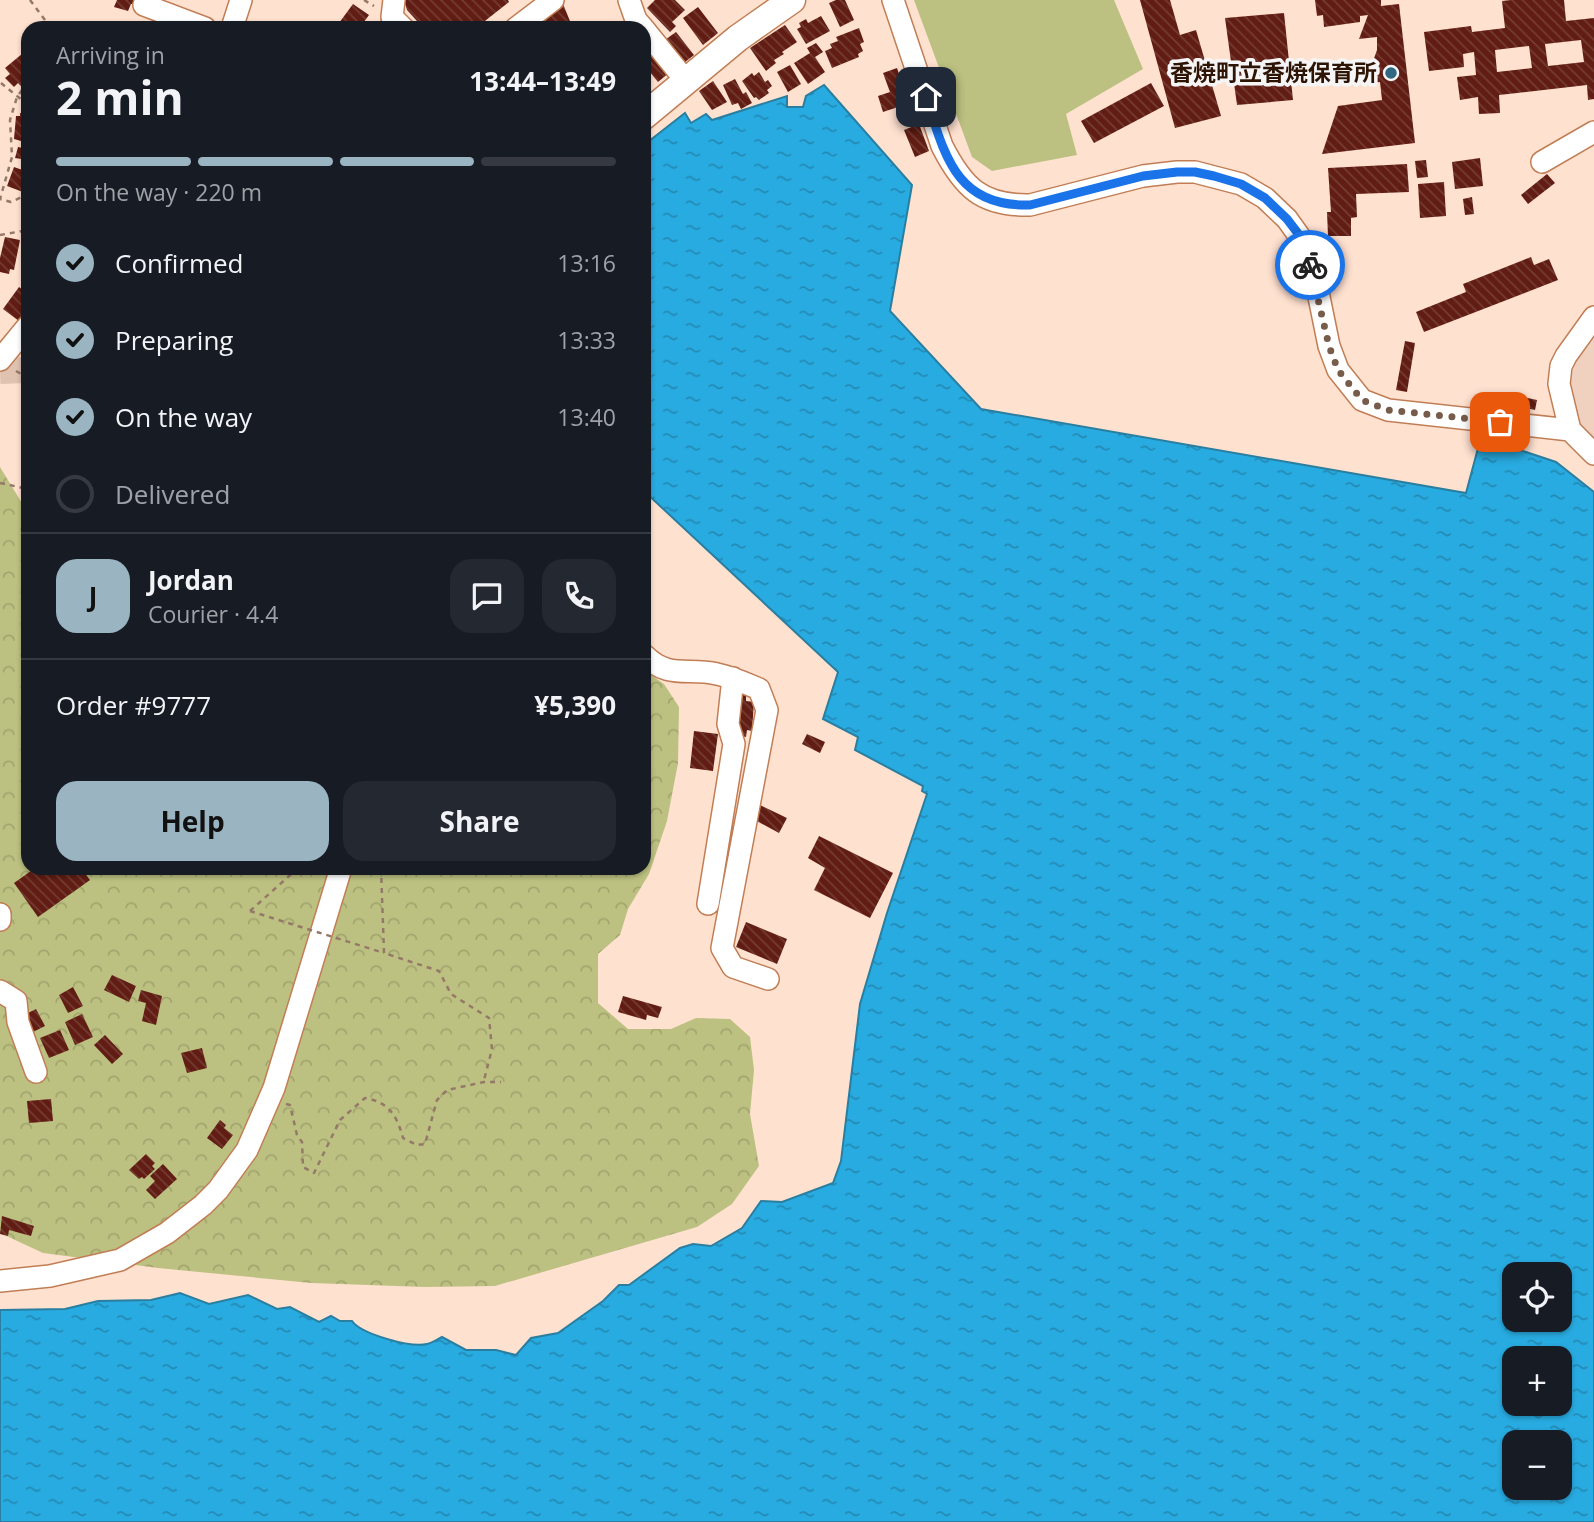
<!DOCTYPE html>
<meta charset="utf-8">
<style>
:root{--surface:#171b24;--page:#242831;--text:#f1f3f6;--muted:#9ea1a6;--line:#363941;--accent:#9ab4c2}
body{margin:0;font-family:"Open Sans","Noto Sans JP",sans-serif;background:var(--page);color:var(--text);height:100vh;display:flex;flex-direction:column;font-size:26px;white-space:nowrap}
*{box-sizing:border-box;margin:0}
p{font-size:23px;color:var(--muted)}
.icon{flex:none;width:38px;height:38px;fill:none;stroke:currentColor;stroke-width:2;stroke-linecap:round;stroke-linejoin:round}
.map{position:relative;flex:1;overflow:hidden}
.side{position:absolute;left:21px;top:21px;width:630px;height:854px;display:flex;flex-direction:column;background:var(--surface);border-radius:21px;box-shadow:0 2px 5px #0004}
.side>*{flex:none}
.buttons{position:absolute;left:1502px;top:1262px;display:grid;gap:14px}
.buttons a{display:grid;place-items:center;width:70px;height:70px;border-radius:14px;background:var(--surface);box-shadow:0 2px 5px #0004;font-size:35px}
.pin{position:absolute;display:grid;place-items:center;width:60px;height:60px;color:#fff;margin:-30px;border-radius:14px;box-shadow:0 4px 10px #0006}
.courier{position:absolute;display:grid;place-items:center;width:70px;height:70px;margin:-35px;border:5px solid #1a73e8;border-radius:50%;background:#fff;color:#222;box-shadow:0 2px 9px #0007}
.summary em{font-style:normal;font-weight:700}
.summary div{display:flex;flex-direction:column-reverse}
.summary{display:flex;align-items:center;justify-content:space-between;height:119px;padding:0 35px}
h1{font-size:46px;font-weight:700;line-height:52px}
.bar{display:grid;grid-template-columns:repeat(4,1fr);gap:10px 7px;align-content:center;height:84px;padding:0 35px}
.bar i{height:9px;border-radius:5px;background:var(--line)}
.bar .selected{background:var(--accent)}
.bar p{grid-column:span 4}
.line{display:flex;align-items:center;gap:18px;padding:0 35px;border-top:2px solid var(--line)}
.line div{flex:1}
.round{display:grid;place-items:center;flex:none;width:74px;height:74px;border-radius:21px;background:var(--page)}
ol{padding:0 35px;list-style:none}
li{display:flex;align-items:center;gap:21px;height:77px}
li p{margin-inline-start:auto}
li .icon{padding:7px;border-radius:50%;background:var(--accent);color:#111;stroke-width:4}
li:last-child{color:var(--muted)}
li i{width:38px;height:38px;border:4px solid var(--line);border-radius:50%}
.primary-button{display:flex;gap:14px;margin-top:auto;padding:14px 35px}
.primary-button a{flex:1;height:80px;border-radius:21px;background:var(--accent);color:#111;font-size:28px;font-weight:700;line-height:80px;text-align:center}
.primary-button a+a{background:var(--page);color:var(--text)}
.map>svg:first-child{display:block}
</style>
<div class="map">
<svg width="1594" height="1522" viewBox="0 0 1594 1522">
<defs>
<pattern id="forest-crowns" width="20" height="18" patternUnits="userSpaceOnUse" patternTransform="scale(1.75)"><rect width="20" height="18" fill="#bcc181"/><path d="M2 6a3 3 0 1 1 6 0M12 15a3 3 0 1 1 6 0" fill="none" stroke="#a2a56e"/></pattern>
<pattern id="water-ripples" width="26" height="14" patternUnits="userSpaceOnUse" patternTransform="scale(1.75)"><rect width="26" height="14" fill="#28abe1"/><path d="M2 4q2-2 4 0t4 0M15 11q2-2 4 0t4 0" fill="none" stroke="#238ab4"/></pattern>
<pattern id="building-back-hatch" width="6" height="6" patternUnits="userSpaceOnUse" patternTransform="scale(1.75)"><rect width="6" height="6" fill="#611d13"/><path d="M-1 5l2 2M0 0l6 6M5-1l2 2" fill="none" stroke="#743c33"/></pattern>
</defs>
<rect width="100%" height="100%" fill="#ffe1d0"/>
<path fill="#f0d0be" d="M 1594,336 L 1594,443 L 1577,420 L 1570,388 L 1574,365 Z"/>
<path fill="url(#forest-crowns)" d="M 0,467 L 28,513 L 28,868 L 644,868 L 644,670 L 664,684 L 679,707 L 678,763 L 667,821 L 649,874 L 628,909 L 620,935 L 598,954 L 598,1003 L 628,1029 L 671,1029 L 696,1018 L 730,1019 L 750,1037 L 754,1070 L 750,1114 L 759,1166 L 732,1204 L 697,1227 L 495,1286 L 425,1287 L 311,1283 L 158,1268 L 43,1253 L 0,1233 Z"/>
<path fill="#bcc181" d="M 914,0 L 1114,0 L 1143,69 L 1066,114 L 1077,155 L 992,171 L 972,157 Z"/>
<path fill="url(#water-ripples)" stroke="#2a7e9f" stroke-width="2" fill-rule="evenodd" d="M 824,85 L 912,185 L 890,311 L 981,409 L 1466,493 L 1481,437 L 1556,462 L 1594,492 L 1594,1522 L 0,1522 L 0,1310 L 65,1309 L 98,1301 L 151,1300 L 180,1293 L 209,1304 L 248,1295 L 277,1309 L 290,1307 L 319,1322 L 331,1316 L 340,1321 L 352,1321 C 361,1334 411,1348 427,1344 C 432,1343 438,1339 442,1337 L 466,1350 L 496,1350 L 516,1355 L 531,1338 L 558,1333 L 603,1301 L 619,1285 L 629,1285 L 680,1248 L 693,1244 L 711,1246 L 742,1228 L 761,1201 L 782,1202 L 833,1183 L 841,1161 L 860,1004 L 887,913 L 927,794 L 922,791 L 923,786 L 855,750 L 858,737 L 823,719 L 838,672 L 644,491 L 644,145 L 685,113 L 691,123 L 706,114 L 712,120 L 787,96 L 787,107 L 803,107 L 806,96 ZM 1514,1274 L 1559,1274 L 1559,1320 L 1514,1320 ZM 1514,1358 L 1559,1358 L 1559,1404 L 1514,1404 ZM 1514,1442 L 1559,1442 L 1559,1488 L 1514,1488 Z"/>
<path fill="url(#building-back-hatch)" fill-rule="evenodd" d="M 117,0 L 135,0 L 134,4 L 131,4 L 128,11 L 114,7 Z
M 404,0 L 508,0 L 509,2 L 476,28 L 413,28 L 417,21 L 407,10 Z
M 655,0 L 675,0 L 685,10 L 672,22 L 676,26 L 670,32 L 647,8 Z
M 836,0 L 845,0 L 854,20 L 840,27 L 829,3 Z
M 1140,0 L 1170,0 L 1180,35 L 1196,30 L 1221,116 L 1175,128 Z
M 1315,0 L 1381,0 L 1381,6 L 1399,4 L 1415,143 L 1322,154 L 1338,106 L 1382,100 L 1380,82 L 1365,84 L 1377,50 L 1377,37 L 1359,39 L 1368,15 L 1360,16 L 1360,22 L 1324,27 L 1323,15 L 1317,16 Z
M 1511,0 L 1564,0 L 1566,21 L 1594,18 L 1594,99 L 1588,100 L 1587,85 L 1499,95 L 1500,113 L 1479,114 L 1478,97 L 1460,100 L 1457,77 L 1476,75 L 1474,52 L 1463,54 L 1464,67 L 1429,71 L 1424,32 L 1471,26 L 1472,32 L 1505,28 L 1502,1 ZM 1581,40 L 1584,62 L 1548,66 L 1545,44 ZM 1529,46 L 1532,68 L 1497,72 L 1495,50 Z
M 353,4 L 369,15 L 361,26 L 364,28 L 346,28 L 339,23 Z
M 563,4 L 572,26 L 540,28 L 541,20 Z
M 698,7 L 718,33 L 703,45 L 683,18 Z
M 1284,13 L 1293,100 L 1237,105 L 1225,18 Z
M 821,16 L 830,31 L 806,44 L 797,29 L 801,27 L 799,23 L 806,19 L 808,23 Z
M 785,25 L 797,42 L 782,52 L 784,54 L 774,60 L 776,63 L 766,71 L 750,48 Z
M 859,28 L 864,42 L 860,44 L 863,51 L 858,54 L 859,57 L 832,68 L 825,51 L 832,48 L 830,44 L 838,41 L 836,37 Z
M 676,32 L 694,55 L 680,66 L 662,42 Z
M 644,40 L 670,72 L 658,82 L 644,65 Z
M 816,43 L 823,52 L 815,57 L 825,72 L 808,84 L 794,63 L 810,53 L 807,48 Z
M 28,49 L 28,79 L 21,86 L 18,83 L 14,87 L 5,78 L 10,74 L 5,68 Z
M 790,65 L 801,84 L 788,92 L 777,72 Z
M 897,68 L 908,101 L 911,100 L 914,108 L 903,112 L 901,106 L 883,112 L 878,96 L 890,92 L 883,73 Z
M 759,72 L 765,82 L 768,80 L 772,86 L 767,90 L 769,93 L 759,100 L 756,97 L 754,98 L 742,81 L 752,73 L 754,76 Z
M 735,79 L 743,94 L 746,92 L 752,103 L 741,109 L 738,103 L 732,105 L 723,85 Z
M 713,81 L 727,102 L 712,110 L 699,91 Z
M 1151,83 L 1164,106 L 1094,143 L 1081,121 Z
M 20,113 L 28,114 L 28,143 L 14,139 L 16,116 L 20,116 Z
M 919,124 L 929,151 L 915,157 L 904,130 Z
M 18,147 L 28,149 L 28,160 L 15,158 Z
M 1480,158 L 1483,186 L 1455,189 L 1452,162 Z
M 1426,160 L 1428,177 L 1417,178 L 1415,161 Z
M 1407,164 L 1409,192 L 1356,194 L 1357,217 L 1351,218 L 1351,236 L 1328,236 L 1327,212 L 1331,212 L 1328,168 Z
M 14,167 L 28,172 L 23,192 L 7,186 Z
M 1547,174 L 1555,183 L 1528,204 L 1521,195 Z
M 1444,182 L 1446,216 L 1420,218 L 1418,184 Z
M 1472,197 L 1474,214 L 1465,215 L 1463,199 Z
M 5,237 L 20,240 L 14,270 L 10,269 L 9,274 L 0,272 L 0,258 Z
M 1531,257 L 1534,265 L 1549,259 L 1558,280 L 1424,332 L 1416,312 L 1466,292 L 1463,284 Z
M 19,287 L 28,294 L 28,310 L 19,321 L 3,309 Z
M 1405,341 L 1415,343 L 1407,392 L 1396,390 Z
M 1513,395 L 1537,400 L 1535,410 L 1510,405 Z
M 738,694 L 746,695 L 746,701 L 754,702 L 752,731 L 747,730 L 746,737 L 737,735 Z
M 694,731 L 718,734 L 713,771 L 690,768 Z
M 807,734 L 825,742 L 820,753 L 802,744 Z
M 760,805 L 787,818 L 779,833 L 753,819 Z
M 819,836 L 893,873 L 870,918 L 814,890 L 825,868 L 808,858 Z
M 35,868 L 81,868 L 90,880 L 38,917 L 14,883 Z
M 746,922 L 787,939 L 777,964 L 736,947 Z
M 112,975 L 136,986 L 129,1002 L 104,990 Z
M 73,987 L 83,1006 L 68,1013 L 59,995 Z
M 141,990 L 162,996 L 156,1025 L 142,1021 L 146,1003 L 138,1001 Z
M 623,996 L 662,1007 L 658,1018 L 647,1015 L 646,1020 L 618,1012 Z
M 36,1009 L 45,1026 L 33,1032 L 24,1015 Z
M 82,1014 L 93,1037 L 75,1045 L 65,1022 Z
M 60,1030 L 69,1050 L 49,1058 L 40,1038 Z
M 105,1035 L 123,1054 L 112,1064 L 94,1045 Z
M 202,1048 L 207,1068 L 187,1073 L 181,1053 Z
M 51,1099 L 53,1121 L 29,1123 L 27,1101 Z
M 220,1120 L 226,1125 L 224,1128 L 233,1135 L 222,1149 L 207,1138 Z
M 146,1154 L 155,1163 L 152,1166 L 155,1169 L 144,1179 L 142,1177 L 139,1179 L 129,1170 Z
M 163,1164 L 177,1179 L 155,1199 L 146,1190 L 155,1181 L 150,1176 Z
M 2,1216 L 34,1226 L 31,1236 L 9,1230 L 8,1236 L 0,1234 Z"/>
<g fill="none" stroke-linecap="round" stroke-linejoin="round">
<path stroke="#e0c2b1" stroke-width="26" stroke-dasharray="26 13" stroke-linecap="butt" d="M 0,371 L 28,370"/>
<g stroke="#c17e55" stroke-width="24">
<path id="minor" d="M 394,0 L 392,17 L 403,28
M 629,0 L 636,20 L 643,28
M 893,0 L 942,146 C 963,187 981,206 1030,205 L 1143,176 L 1177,172 L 1195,172 L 1241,184 L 1265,198 L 1287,219 L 1302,240 L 1319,297 L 1329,346 L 1338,370 L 1362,400 L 1388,410 L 1570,430
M 144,5 L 205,28
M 232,28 L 241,0
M 516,28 L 553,0
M 644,29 L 686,81
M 1542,162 L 1594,132
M 1594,317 L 1566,356 L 1561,366 L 1559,384 L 1570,430 L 1594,454
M 0,360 L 28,326
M 644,655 C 669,680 688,667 717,674 C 732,677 745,683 759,689 L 767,710 L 722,948 L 733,967 L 768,979
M 708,904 L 734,744 L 728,724 L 733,678
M 0,914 L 0,920
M 0,991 L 16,1001 L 18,1022 L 36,1072
M 0,1281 L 50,1276 L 120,1260 L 167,1233 L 203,1205 L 218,1190 L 247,1150 L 274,1088 L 341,868"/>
</g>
<g stroke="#c17e55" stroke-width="29">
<path id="major" d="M 644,116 L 738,38 L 792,0"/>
</g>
<path stroke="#957968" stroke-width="2.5" stroke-dasharray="5 5" stroke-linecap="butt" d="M 30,0 L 51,28
M 364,0 L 374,6
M 28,82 L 17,97 L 10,120 L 12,157 L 0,199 L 11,202 L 28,194
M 1,83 L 28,105
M 0,235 L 28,230
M 16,371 L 28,378
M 0,483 L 28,489
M 381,868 L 384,953 L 439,971 L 451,994 L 489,1018 L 492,1049 L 484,1080
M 250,911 L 298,868
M 286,1104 L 290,1105 L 297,1135 L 302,1142 L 303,1167 L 314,1173 L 340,1120 L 365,1098 C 389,1102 397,1116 403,1138 L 417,1145 L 425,1144 L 437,1100 L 447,1090 L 484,1082 L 501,1082"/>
<use href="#minor" stroke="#fff" stroke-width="21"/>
<use href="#major" stroke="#fff" stroke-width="26"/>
<path stroke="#957968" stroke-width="2.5" stroke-dasharray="5 5" stroke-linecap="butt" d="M 250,911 L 384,953"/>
</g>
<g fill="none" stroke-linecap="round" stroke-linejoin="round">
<path stroke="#775c4b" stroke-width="7" stroke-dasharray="0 12.6" d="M 1310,265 L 1329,346 L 1338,370 L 1362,400 L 1388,410 L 1500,422"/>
<path stroke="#1a73e8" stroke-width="9" d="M 926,97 C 945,156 956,207 1030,205 L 1143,176 L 1177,172 L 1195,172 L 1214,176 L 1241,184 L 1265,198 L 1287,219 L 1303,240 L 1310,265"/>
</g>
<circle fill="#306882" stroke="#f5f5f5" stroke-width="2.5" cx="1391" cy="73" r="7"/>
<g text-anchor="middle" stroke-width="7" stroke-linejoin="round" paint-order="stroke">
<g font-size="23" font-weight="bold" fill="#2e1404" stroke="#f5f5f5" text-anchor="end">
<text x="1377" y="81">香焼町立香焼保育所</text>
</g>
</g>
</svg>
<div class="buttons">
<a><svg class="icon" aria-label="locate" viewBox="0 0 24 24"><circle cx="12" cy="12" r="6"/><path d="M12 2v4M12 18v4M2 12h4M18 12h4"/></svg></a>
<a>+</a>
<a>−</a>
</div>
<div class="pin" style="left:1500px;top:422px;background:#ea580c"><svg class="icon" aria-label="bag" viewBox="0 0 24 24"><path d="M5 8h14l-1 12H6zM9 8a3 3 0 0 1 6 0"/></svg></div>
<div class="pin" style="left:926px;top:97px;background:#1f2937"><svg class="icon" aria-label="home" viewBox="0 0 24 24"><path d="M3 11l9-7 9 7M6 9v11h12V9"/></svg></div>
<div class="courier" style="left:1310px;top:265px"><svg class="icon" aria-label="bike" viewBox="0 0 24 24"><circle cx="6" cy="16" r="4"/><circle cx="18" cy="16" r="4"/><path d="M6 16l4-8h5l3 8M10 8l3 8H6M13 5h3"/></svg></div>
<section class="side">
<div class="summary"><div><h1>2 min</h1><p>Arriving in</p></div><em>13:44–13:49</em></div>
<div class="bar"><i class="selected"></i><i class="selected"></i><i class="selected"></i><i></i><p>On the way · 220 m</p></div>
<ol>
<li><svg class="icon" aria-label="check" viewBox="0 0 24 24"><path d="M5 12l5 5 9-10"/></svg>Confirmed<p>13:16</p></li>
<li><svg class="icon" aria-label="check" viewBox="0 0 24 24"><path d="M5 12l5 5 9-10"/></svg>Preparing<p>13:33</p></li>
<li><svg class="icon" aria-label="check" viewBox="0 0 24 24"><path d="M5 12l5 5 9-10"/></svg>On the way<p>13:40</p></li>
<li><i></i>Delivered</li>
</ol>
<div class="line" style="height:126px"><b class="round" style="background:var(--accent);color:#111">J</b><div><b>Jordan</b><p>Courier · 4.4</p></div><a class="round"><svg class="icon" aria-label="chat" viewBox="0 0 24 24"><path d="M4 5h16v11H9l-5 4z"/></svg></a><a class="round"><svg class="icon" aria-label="phone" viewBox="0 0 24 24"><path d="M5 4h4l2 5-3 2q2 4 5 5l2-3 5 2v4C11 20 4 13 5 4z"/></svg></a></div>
<div class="line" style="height:91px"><div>Order #9777</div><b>¥5,390</b></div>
<div class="primary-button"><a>Help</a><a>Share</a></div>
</section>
</div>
